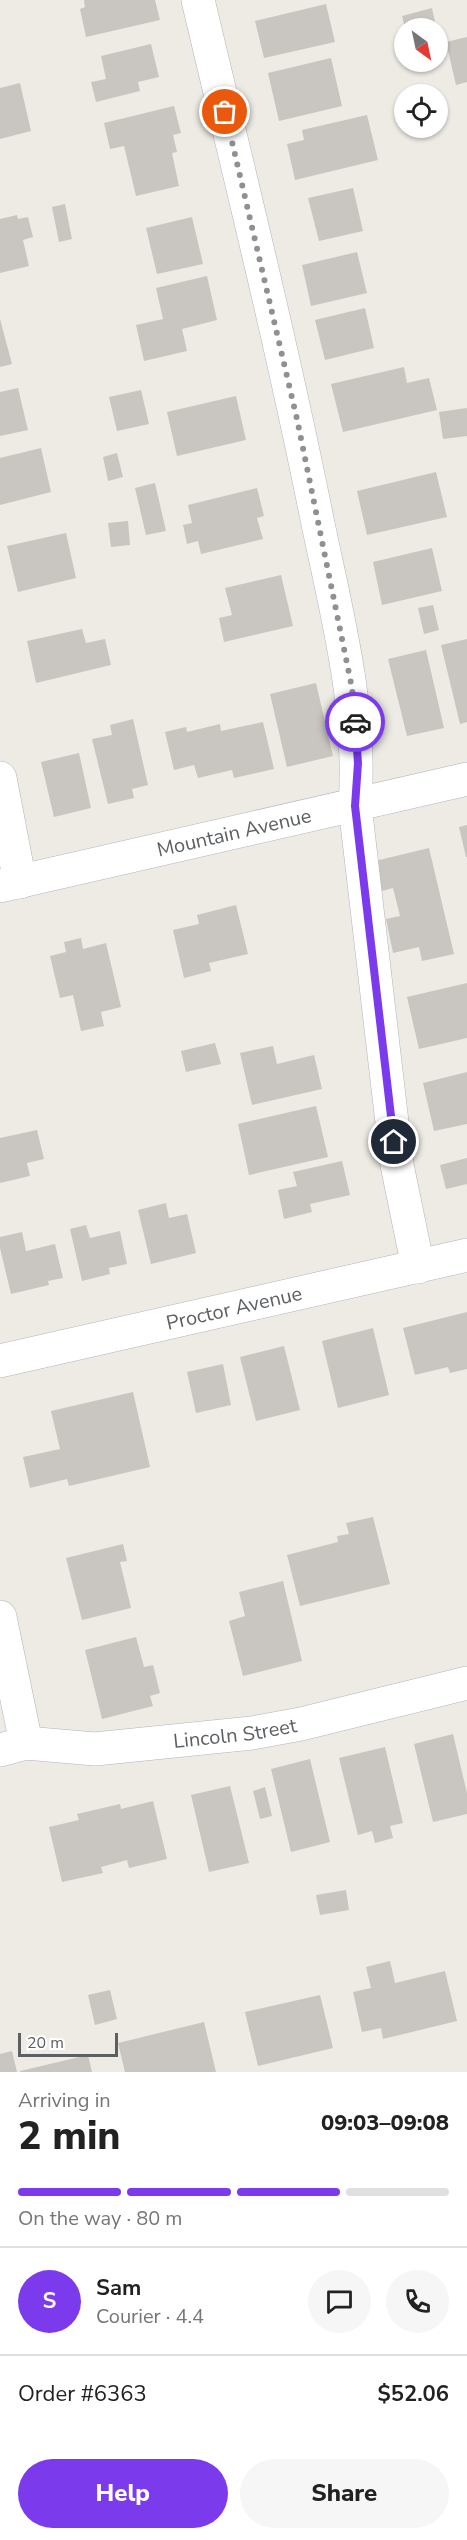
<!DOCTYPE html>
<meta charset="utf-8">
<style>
:root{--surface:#fff;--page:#f6f6f6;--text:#222;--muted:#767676;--line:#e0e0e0;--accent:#7c3aed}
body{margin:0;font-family:"Nunito Sans",sans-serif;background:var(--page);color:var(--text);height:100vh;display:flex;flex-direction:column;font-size:22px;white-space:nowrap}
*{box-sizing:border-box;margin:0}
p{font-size:20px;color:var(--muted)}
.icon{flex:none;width:33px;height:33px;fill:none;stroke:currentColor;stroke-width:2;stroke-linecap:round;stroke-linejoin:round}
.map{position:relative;height:2072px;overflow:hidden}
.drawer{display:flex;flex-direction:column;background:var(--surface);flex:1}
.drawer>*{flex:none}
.needle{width:39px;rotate:147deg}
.buttons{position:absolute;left:394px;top:18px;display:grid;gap:12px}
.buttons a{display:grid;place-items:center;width:54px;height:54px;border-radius:50%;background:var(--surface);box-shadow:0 2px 4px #0004;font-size:30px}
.scale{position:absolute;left:18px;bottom:15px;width:100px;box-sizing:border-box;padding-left:6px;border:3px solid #5c6063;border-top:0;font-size:16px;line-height:21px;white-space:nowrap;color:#5c6063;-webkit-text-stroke:4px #fff;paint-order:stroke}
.pin{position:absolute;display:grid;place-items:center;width:51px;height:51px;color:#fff;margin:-26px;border:3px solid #fff;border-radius:50%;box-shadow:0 2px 6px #0007}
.courier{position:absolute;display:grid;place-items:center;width:60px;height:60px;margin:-30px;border:4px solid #7c3aed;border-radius:50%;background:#fff;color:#222;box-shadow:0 2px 8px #0007}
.summary em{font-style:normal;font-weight:800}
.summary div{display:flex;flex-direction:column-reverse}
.summary{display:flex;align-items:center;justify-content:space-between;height:102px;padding:0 18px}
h1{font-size:39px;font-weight:800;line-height:45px}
.bar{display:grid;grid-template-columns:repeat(4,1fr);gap:9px 6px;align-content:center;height:72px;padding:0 18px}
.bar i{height:8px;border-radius:4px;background:var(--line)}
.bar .active{background:var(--accent)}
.bar p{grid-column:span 4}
.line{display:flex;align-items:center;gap:15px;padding:0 18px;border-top:2px solid var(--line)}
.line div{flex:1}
.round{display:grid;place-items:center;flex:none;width:63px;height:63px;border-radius:32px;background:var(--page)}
.cta{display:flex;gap:12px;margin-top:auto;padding:12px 18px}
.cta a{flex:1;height:69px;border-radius:36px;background:var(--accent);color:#fff;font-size:24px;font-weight:800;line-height:69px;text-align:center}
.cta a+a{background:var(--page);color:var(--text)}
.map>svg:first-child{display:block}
</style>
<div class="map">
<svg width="467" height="2072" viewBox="0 0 467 2072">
<rect width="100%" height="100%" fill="#edebe4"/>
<path fill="#c9c6c1" d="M 84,0 L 155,0 L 160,20 L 86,37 L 80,9 L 85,7 Z
M 326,4 L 335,42 L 264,58 L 255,21 Z
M 432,8 L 436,27 L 405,28 L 402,16 Z
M 467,37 L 467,82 L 456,85 L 446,42 Z
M 151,44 L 159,77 L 138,82 L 140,91 L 96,102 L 91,82 L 106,79 L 101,56 Z
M 331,58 L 342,106 L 279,121 L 268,73 Z
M 20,83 L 31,131 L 0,139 L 0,88 Z
M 174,106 L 181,133 L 173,135 L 177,152 L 172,153 L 179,186 L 136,196 L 124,146 L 110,149 L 104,123 Z
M 367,115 L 378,160 L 295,180 L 287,144 L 304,140 L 302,130 Z
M 353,188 L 363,231 L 319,241 L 308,198 Z
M 65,204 L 72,239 L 59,242 L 52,207 Z
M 17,215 L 18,219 L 28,217 L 33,237 L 23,240 L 29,266 L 0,273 L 0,219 Z
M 192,217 L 203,264 L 157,274 L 146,228 Z
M 357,252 L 367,293 L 311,306 L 302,265 Z
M 207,276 L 217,320 L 182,329 L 187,351 L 144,361 L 136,325 L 163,319 L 156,288 Z
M 365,308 L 374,348 L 325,360 L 315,320 Z
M 0,319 L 12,364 L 0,367 Z
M 404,367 L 407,383 L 429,378 L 437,410 L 343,432 L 331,384 Z
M 18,388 L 28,430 L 0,436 L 0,392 Z
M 141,390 L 149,424 L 117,431 L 109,397 Z
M 236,396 L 246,440 L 177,456 L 167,412 Z
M 467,408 L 467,436 L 443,439 L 439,412 Z
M 41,448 L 51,492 L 0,505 L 0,458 Z
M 117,453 L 123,477 L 108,481 L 103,457 Z
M 436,472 L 447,517 L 367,535 L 357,491 Z
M 155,483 L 166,531 L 146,535 L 135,488 Z
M 257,488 L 264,516 L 257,518 L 263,539 L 201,554 L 198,541 L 187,544 L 183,525 L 192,523 L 188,505 Z
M 128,521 L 130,545 L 111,547 L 108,523 Z
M 66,533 L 76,578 L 18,592 L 7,546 Z
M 432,548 L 442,591 L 382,605 L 373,562 Z
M 281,575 L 293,626 L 224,642 L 219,618 L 232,615 L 225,588 Z
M 433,605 L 439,630 L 424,634 L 418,608 Z
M 82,629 L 86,643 L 105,639 L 111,665 L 36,683 L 27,641 Z
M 467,639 L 467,722 L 460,724 L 441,645 Z
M 426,650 L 444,728 L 407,736 L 388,659 Z
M 316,683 L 333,756 L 287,767 L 270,694 Z
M 133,719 L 148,785 L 132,789 L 134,798 L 108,804 L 92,739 L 112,735 L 110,725 Z
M 263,722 L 274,769 L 234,778 L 232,770 L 198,778 L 194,765 L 174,770 L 165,732 L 186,727 L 187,732 L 220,724 L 221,731 Z
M 79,753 L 91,808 L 54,817 L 41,762 Z
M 467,825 L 467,857 L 466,857 L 459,827 Z
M 429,848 L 454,954 L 422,961 L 419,947 L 393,953 L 386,919 L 400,916 L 393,888 L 382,891 L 375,861 Z
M 236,905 L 248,954 L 209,963 L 211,971 L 184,978 L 173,930 L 199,924 L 197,915 Z
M 81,938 L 83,949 L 106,943 L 121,1007 L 101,1012 L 104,1026 L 81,1031 L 73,995 L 60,998 L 50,956 L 66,952 L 64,942 Z
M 467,983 L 467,1038 L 419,1049 L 407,997 Z
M 215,1043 L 221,1064 L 186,1072 L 181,1051 Z
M 273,1046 L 277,1064 L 314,1055 L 322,1089 L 252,1105 L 240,1053 Z
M 467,1072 L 467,1124 L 434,1131 L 423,1083 Z
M 316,1106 L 328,1157 L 249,1175 L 238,1124 Z
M 37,1130 L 44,1159 L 27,1163 L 30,1176 L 0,1183 L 0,1138 Z
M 467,1158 L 467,1184 L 446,1189 L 440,1165 Z
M 342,1161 L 350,1195 L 310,1204 L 312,1212 L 284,1219 L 278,1190 L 297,1186 L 293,1172 Z
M 166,1203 L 169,1218 L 187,1214 L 196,1253 L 151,1264 L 138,1210 Z
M 86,1225 L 90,1238 L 120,1231 L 127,1264 L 109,1268 L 110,1274 L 82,1281 L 70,1229 Z
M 22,1232 L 26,1251 L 55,1244 L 63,1278 L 48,1281 L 49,1285 L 11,1294 L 0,1248 L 0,1237 Z
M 467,1312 L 467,1369 L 450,1373 L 448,1367 L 415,1375 L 403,1328 Z
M 373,1328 L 389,1395 L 338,1408 L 322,1341 Z
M 284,1346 L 300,1410 L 256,1421 L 240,1357 Z
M 223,1364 L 231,1405 L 196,1413 L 187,1372 Z
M 133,1392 L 150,1467 L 69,1486 L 67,1479 L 30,1488 L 23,1457 L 60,1449 L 51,1411 Z
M 373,1517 L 390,1584 L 300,1606 L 287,1555 L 338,1542 L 337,1536 L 349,1534 L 346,1523 Z
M 123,1544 L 127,1561 L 120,1562 L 131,1608 L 82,1620 L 66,1558 Z
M 283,1581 L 302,1661 L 243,1676 L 229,1621 L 245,1616 L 239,1592 Z
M 136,1637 L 144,1667 L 153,1665 L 160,1693 L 150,1696 L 153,1706 L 102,1719 L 85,1650 Z
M 453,1734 L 467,1793 L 467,1814 L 433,1822 L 414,1744 Z
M 385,1747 L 403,1823 L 390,1826 L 393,1838 L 375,1843 L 372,1831 L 358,1835 L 339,1758 Z
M 310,1759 L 330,1842 L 291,1852 L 271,1769 Z
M 230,1786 L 249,1863 L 209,1872 L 191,1795 Z
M 265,1787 L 272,1816 L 260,1819 L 253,1791 Z
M 153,1801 L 167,1859 L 129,1868 L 127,1860 L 101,1867 L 103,1873 L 62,1882 L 49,1827 L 79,1820 L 77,1814 L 120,1804 L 121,1809 Z
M 346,1890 L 349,1910 L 320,1915 L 316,1895 Z
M 390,1961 L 395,1983 L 445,1971 L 457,2021 L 383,2039 L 381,2028 L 362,2032 L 353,1992 L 371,1988 L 366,1967 Z
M 110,1990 L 117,2019 L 95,2025 L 88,1995 Z
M 320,1995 L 333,2048 L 258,2066 L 245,2012 Z
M 204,2022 L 216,2072 L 125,2072 L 118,2043 Z
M 12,2051 L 17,2072 L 0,2072 L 0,2054 Z
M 88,2055 L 92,2072 L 20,2072 L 20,2071 Z"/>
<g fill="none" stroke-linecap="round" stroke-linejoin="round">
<g stroke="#b2b5b8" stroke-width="34">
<g id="minor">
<path d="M 198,0 C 239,173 282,345 317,519 C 337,615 362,707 355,806 L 397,1165 L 418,1267"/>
<path d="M 0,778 L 20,882"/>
<path id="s1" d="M 0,1361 L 467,1255"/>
<path d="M 0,1617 L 26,1743"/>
<path id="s2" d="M 0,1750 L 26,1743 L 95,1749 L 252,1733 L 301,1724 L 467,1683"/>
</g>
</g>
<g stroke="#b2b5b8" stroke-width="34">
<g id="tertiary">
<path id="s3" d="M 0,886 L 467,779"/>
</g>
</g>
<use href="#minor" stroke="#fff" stroke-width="33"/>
<use href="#tertiary" stroke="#fff" stroke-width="33"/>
</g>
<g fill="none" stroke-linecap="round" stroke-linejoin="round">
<path stroke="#8f9190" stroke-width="6" stroke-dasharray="0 10.8" d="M 225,112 L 297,419 L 352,688 L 355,722"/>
<path stroke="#7c3aed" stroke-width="8" d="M 355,722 L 358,763 L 355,806 L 394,1142"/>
</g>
<g text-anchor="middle" stroke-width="5" stroke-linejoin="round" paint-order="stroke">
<g font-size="20" fill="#5c6063" stroke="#fff">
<text dy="7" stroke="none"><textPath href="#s3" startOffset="240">Mountain Avenue</textPath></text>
<text dy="7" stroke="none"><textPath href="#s1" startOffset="240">Proctor Avenue</textPath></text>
<text dy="7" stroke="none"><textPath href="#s2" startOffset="237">Lincoln Street</textPath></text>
</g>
</g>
</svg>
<div class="buttons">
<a><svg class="needle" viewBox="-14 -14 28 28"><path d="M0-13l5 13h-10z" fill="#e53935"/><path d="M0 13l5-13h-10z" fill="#767676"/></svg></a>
<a><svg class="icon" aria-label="locate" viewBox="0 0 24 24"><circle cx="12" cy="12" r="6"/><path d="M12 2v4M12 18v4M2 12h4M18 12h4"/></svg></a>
</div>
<div class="scale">20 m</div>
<div class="pin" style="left:225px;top:112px;background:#ea580c"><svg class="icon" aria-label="bag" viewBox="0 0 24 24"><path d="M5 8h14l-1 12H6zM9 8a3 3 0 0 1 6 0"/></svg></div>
<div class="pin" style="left:394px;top:1142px;background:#1f2937"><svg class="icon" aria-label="home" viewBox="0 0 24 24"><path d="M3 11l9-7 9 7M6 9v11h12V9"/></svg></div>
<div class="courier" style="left:355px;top:722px"><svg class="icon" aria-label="car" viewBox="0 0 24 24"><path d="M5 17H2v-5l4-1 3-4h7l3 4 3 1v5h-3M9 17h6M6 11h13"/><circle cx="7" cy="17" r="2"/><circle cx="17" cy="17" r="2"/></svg></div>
</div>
<section class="drawer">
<div class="summary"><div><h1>2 min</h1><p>Arriving in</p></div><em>09:03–09:08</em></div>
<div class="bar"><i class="active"></i><i class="active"></i><i class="active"></i><i></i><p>On the way · 80 m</p></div>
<div class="line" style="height:108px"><b class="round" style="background:var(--accent);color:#fff">S</b><div><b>Sam</b><p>Courier · 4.4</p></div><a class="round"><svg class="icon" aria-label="chat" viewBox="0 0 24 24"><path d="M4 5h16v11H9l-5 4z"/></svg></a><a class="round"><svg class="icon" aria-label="phone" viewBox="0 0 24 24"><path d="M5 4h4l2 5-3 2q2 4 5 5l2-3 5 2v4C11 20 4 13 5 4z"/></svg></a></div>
<div class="line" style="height:78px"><div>Order #6363</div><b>$52.06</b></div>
<div class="cta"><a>Help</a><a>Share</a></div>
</section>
